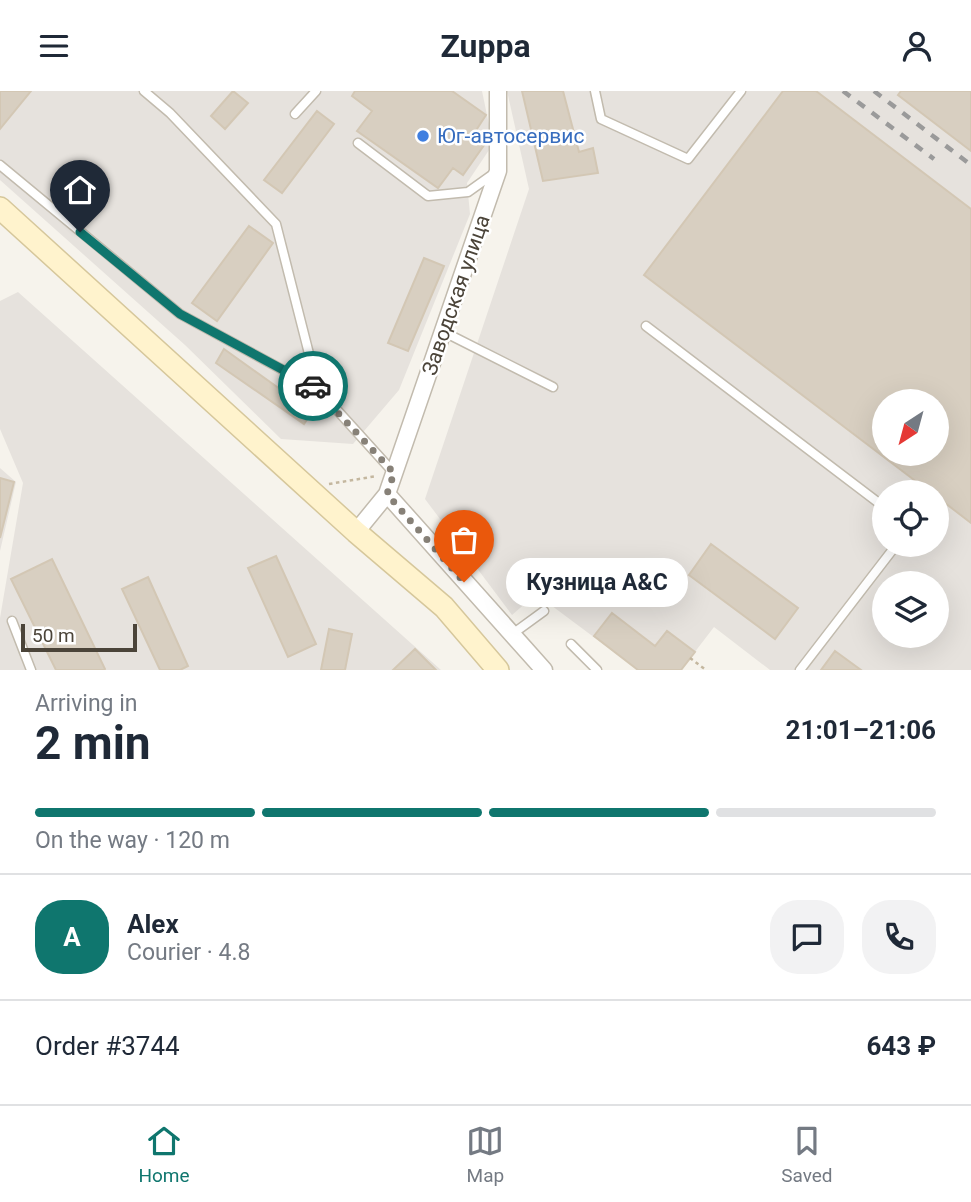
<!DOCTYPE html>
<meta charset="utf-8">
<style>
:root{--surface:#fff;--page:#f2f2f3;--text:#1f2937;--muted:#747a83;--line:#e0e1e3;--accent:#0f766e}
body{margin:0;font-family:Roboto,sans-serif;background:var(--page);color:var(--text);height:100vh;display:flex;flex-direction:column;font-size:26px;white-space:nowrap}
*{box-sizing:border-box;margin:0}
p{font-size:23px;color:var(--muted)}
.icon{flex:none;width:38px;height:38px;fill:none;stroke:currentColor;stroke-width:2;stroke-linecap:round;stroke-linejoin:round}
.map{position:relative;height:579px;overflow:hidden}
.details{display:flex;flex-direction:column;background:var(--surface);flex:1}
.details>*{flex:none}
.needle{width:46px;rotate:216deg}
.buttons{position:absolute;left:872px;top:298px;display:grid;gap:14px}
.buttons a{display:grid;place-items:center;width:77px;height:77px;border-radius:50%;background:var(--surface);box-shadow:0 7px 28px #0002;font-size:35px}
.scale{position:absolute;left:21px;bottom:18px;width:116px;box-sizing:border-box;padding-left:7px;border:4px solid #4b4439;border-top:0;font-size:19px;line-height:24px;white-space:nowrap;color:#4b4439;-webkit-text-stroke:5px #fff;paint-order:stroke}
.pin{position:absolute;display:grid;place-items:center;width:60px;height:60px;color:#fff;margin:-72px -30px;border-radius:50% 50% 50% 0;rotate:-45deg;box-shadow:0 0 7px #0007}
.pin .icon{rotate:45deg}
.courier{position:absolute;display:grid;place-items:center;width:70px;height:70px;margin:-35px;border:5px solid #0f766e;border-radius:50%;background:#fff;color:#222;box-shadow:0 2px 9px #0007}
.bubble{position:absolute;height:49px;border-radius:24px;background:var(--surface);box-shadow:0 7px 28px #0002;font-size:23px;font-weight:700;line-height:49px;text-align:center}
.summary em{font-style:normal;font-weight:700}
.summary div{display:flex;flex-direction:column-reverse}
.summary{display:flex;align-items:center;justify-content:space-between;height:119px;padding:0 35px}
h1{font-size:46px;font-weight:700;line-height:52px}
.bar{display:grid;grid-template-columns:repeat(4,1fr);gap:10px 7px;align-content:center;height:84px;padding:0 35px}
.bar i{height:9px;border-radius:5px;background:var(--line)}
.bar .active{background:var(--accent)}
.bar p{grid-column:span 4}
.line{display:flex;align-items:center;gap:18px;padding:0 35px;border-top:2px solid var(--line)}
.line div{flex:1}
.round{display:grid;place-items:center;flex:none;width:74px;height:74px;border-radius:28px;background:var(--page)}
header{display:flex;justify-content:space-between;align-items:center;height:91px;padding:0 35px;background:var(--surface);font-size:32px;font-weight:700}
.dock{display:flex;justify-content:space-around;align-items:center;height:98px;border-top:2px solid var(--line);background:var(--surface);font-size:19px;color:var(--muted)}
.dock a{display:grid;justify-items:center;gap:4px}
.dock .active{color:var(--accent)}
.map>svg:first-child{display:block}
</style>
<header><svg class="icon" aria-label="menu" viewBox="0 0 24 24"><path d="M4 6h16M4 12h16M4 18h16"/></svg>Zuppa<svg class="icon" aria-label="person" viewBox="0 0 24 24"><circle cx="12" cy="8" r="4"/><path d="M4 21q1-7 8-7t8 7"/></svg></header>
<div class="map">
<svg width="971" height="579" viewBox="0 0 971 579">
<rect width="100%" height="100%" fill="#f6f3ec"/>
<path fill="#e6e2dd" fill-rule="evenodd" d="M 0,0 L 482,0 L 493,53 L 467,92 L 470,123 L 399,299 L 353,353 L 281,348 L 185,254 L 0,89 Z
M 507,0 L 971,0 L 971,579 L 770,579 L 714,536 L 681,579 L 638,579 L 536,503 L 512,524 L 425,408 L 529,98 ZM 884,310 L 936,310 L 936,362 L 884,362 ZM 884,401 L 936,401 L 936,453 L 884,453 ZM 884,492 L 936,492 L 936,544 L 884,544 Z
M 18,201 L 441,579 L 0,579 L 0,527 L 23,392 L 0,338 L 0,210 Z
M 0,377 L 16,391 L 0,460 Z"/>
<path fill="#d8cfc1" stroke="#d3c7b4" stroke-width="2" fill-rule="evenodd" d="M 0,0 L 31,0 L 0,38 Z
M 233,0 L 248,12 L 225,38 L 211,25 Z
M 355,0 L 452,0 L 486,24 L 475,41 L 487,50 L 463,84 L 453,77 L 438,97 L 357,40 L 372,20 L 352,5 Z
M 522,0 L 563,0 L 579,61 L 593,57 L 598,82 L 543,90 Z
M 783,0 L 816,0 L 971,118 L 971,432 L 936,405 L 936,401 L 930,401 L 644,184 ZM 884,310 L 936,310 L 936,362 L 884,362 Z
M 901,0 L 971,0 L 971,60 L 898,4 Z
M 317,20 L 334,33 L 282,102 L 264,89 Z
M 249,135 L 273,152 L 217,230 L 192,212 Z
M 424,167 L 444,175 L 408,260 L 388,252 Z
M 224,258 L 312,321 L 304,333 L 216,272 Z
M 0,387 L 14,391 L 0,447 Z
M 711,453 L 798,517 L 775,548 L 689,484 Z
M 276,465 L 316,553 L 288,566 L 248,477 Z
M 52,468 L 105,578 L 104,579 L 56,579 L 11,488 Z
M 148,486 L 188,575 L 180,579 L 160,579 L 122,498 Z
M 612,522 L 655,555 L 667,540 L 695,561 L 681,579 L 638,579 L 594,545 Z
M 329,538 L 352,543 L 345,579 L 321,579 Z
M 415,558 L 436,579 L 393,579 Z
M 835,560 L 861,579 L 821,579 Z"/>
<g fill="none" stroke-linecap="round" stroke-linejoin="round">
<g stroke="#c2bbae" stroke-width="11">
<path id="lane" d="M 144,0 L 170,22 L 276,133 L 318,298
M 595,0 L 601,28 L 688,68 L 741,0
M 295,23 L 316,0
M 358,52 L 428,105 L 468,101 L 496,81
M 0,74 L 180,223 L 318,298 L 394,382
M 646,235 L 884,416
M 444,241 L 553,296
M 12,530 L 31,579
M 511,544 L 544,520
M 571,553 L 597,579
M 800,579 L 897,453"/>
</g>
<g stroke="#c2bbae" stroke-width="19">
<path id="street" d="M 387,403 L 544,579
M 356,441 L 387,403 L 498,80 L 498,0"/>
</g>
<g stroke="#d6c79b" stroke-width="24">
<path id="secondary" d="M 0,117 L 356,441 L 444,516 L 498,579"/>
</g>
<path stroke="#c4b79f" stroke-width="2.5" stroke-dasharray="3.5 3.5" stroke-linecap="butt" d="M 329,393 L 377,385
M 690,567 L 706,579"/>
<use href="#lane" stroke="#fff" stroke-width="8"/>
<use href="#street" stroke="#fff" stroke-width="16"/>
<use href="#secondary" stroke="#fff3cd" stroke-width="21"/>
<path stroke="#9a9a9a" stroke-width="4.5" stroke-dasharray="9 9" stroke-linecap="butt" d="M 843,0 L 934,68
M 874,0 L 971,74"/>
</g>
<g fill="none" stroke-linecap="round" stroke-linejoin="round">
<path stroke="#878178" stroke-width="7" stroke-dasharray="0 12.6" d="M 313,295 L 394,382 L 387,403 L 464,491"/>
<path stroke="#0f766e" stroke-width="9" d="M 80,141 L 180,223 L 313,295"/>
</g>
<circle fill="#3f7fe0" stroke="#fff" stroke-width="2.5" cx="423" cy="45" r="7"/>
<g text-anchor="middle" stroke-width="5" stroke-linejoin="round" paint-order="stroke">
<g font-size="21" fill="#366cbe" stroke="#fff" text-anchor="start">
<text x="437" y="52">Юг-автосервис</text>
</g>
<g font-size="21" fill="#4b4439" stroke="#fff">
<text transform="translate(456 204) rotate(-71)" y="7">Заводская улица</text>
</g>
</g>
</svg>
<div class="buttons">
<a><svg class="needle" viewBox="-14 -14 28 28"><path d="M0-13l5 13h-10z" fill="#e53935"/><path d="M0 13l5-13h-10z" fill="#747a83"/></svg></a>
<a><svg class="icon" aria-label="locate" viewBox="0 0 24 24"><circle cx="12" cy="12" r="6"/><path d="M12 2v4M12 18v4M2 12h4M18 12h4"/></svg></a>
<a><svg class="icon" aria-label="layers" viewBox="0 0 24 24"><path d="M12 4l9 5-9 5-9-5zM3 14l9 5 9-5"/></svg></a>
</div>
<div class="scale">50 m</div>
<div class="pin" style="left:464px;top:491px;background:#ea580c"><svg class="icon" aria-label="bag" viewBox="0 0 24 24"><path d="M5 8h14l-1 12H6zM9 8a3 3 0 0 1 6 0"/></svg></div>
<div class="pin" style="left:80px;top:141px;background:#1f2937"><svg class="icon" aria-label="home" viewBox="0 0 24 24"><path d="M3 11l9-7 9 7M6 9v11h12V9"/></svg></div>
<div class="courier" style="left:313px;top:295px"><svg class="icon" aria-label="car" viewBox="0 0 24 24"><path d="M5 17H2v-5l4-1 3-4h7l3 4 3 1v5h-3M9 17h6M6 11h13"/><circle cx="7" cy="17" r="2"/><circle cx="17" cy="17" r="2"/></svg></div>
<div class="bubble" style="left:506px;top:467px;width:182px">Кузница А&amp;С</div>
</div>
<section class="details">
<div class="summary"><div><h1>2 min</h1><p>Arriving in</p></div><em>21:01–21:06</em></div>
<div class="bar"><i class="active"></i><i class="active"></i><i class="active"></i><i></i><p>On the way · 120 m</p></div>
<div class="line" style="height:126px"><b class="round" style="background:var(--accent);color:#fff">A</b><div><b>Alex</b><p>Courier · 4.8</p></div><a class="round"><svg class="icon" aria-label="chat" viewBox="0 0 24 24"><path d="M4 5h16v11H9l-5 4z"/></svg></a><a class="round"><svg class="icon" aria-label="phone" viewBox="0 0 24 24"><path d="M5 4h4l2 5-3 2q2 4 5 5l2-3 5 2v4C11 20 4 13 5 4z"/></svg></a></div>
<div class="line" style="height:91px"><div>Order #3744</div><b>643 ₽</b></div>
</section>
<nav class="dock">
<a class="active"><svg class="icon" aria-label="home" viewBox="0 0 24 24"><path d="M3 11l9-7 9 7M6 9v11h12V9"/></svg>Home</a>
<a><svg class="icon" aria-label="map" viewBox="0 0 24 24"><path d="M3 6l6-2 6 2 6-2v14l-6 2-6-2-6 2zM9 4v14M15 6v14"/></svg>Map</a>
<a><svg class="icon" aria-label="saved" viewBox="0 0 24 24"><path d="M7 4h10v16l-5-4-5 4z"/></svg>Saved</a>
</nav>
